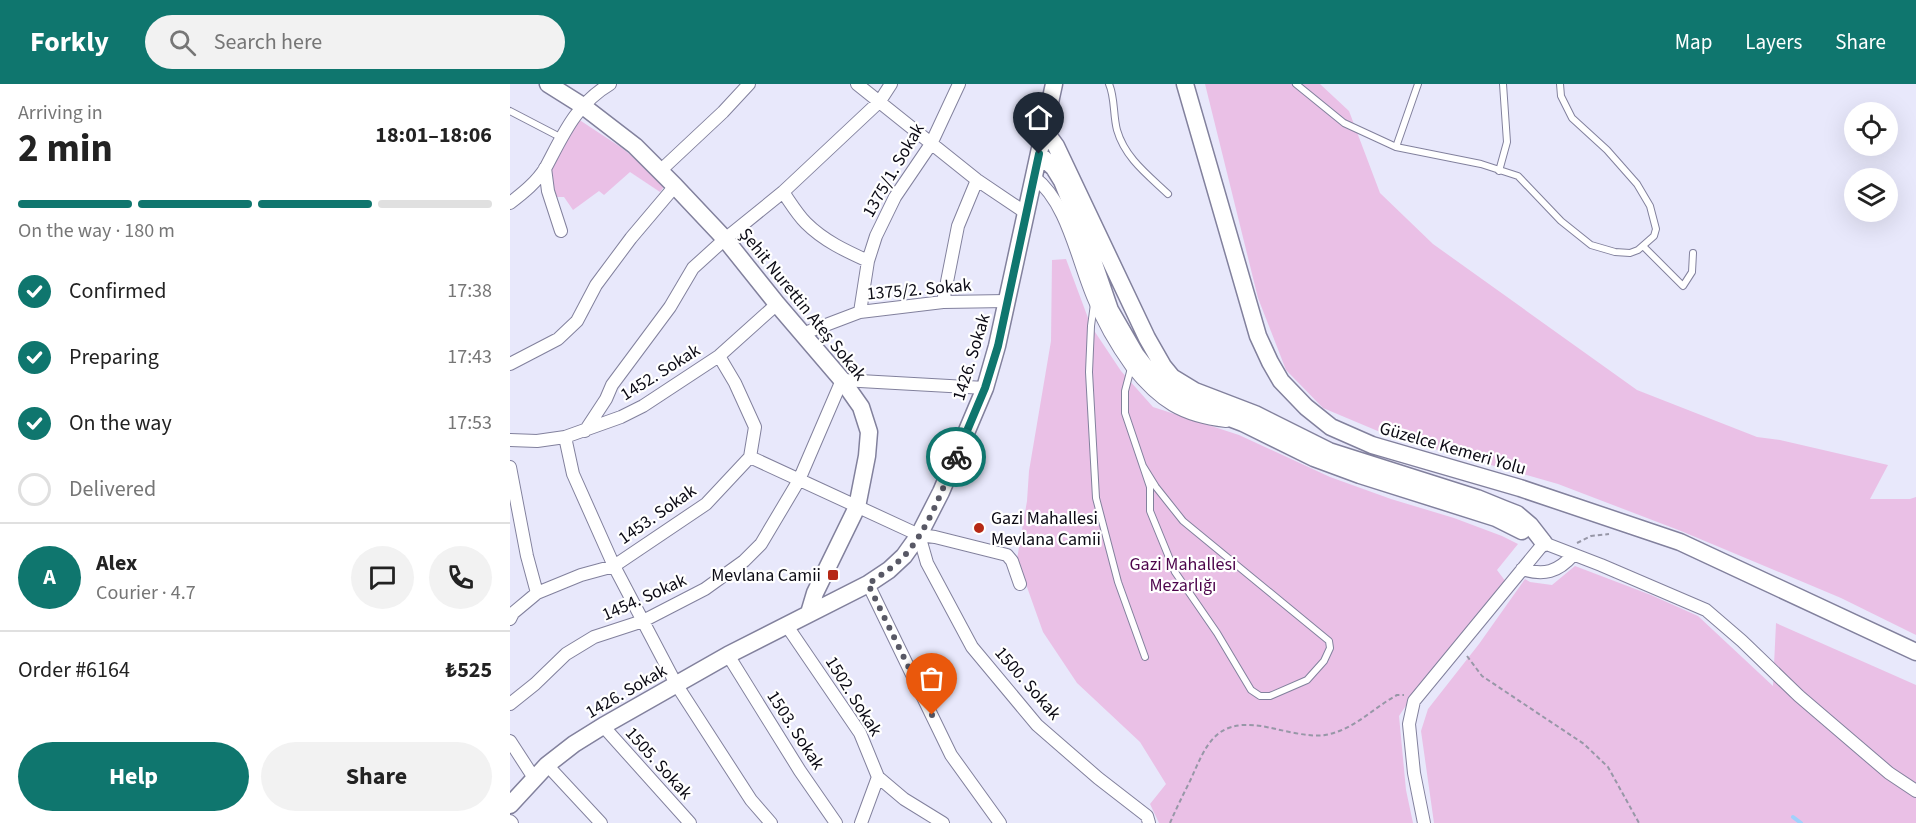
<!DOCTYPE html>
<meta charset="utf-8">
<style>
:root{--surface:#fff;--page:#f2f2f2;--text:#222;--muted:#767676;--line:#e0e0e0;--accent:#0f766e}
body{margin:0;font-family:"Source Sans 3",sans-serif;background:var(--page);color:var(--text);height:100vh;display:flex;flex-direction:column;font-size:22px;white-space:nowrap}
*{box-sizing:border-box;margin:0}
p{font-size:20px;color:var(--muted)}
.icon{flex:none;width:33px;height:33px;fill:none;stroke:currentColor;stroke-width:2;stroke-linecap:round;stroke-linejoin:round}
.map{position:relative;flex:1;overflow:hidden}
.side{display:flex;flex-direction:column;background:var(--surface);width:510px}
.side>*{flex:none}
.fabs{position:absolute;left:1334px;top:18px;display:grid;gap:12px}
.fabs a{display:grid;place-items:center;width:54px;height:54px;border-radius:50%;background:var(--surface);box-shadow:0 6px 24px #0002;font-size:30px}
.pin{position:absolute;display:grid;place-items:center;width:51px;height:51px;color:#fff;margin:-62px -26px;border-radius:50% 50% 50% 0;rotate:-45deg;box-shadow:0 0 6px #0007}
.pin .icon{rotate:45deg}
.courier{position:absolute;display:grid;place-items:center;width:60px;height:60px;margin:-30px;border:4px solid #0f766e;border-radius:50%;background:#fff;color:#222;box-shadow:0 2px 8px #0007}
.headline em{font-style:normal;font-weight:700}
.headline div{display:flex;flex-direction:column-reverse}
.headline{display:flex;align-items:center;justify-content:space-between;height:102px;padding:0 18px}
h1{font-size:39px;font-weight:700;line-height:45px}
.bar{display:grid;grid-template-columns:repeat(4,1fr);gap:9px 6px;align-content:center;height:72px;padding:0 18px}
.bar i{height:8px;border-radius:4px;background:var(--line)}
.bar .current{background:var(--accent)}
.bar p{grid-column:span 4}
.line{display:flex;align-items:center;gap:15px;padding:0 18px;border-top:2px solid var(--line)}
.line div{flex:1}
.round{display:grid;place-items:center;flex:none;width:63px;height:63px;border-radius:32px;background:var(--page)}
ol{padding:0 18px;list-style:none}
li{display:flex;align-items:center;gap:18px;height:66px}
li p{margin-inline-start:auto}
li .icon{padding:6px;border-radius:50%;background:var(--accent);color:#fff;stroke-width:4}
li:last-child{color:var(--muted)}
li i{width:33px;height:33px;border:3px solid var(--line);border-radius:50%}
.button{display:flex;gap:12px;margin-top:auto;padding:12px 18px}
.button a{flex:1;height:69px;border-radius:36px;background:var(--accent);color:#fff;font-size:24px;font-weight:700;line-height:69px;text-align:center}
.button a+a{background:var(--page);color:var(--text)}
header{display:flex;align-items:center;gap:36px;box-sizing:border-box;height:84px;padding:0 30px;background:var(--accent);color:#fff}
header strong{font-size:28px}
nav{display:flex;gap:33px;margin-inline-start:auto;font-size:21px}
.search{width:420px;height:54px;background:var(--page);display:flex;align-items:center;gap:15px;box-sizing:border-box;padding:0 21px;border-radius:33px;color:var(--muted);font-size:22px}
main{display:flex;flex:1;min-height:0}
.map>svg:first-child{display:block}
</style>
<header>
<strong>Forkly</strong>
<div class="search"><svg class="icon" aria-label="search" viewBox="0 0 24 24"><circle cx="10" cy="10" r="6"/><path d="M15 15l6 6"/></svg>Search here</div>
<nav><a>Map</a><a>Layers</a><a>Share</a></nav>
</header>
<main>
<section class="side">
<div class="headline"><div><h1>2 min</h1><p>Arriving in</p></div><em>18:01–18:06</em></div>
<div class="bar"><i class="current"></i><i class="current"></i><i class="current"></i><i></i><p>On the way · 180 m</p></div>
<ol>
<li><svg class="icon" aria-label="check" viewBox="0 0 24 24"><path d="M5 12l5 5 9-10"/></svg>Confirmed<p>17:38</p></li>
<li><svg class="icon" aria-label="check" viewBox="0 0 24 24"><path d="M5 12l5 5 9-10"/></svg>Preparing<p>17:43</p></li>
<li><svg class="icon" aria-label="check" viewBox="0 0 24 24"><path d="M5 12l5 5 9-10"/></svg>On the way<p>17:53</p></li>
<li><i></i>Delivered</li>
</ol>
<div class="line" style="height:108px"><b class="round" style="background:var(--accent);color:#fff">A</b><div><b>Alex</b><p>Courier · 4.7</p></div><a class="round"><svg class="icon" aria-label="chat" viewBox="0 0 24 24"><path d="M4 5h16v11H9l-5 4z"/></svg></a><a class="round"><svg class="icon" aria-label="phone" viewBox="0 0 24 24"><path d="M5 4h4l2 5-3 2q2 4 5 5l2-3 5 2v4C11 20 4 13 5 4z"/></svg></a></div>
<div class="line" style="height:78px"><div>Order #6164</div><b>₺525</b></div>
<div class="button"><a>Help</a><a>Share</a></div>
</section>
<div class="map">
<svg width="1406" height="739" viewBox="0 0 1406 739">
<rect width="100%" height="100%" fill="#e8e8fb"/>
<path fill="#eac0e6" d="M 695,0 L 810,0 L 839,27 L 870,109 L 923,160 L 1127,306 L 1247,353 L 1270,356 L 1378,381 L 1360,415 L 1400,415 L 1406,413 L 1406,551 L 1331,514 L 1171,447 L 1048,400 L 882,353 L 813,324 L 776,286 L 748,214 Z
M 68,35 L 112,64 L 156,100 L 150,108 L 120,88 L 94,111 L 89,107 L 63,126 L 54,113 L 43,113 L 38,95 L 45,68 Z
M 556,175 L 581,242 L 611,287 L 643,323 L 729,351 L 820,393 L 881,415 L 944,434 L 992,452 L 1008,460 L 987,486 L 996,498 L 913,596 L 889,632 L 896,706 L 903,739 L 649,739 L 640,720 L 656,700 L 630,658 L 567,599 L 533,548 L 507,475 L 517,417 L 519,387 L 541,257 L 542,176 Z
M 1065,482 L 1141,511 L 1188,532 L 1263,602 L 1266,539 L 1406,601 L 1406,739 L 924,739 L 911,647 L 918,625 L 969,560 L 1015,495 L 1020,498 L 1042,501 Z"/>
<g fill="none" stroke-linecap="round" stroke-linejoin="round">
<path stroke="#a0d1fc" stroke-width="4" d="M 1283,733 L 1291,739"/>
<g stroke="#82819d" stroke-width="8">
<path id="lane" d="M 599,0 C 605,13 603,31 607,46 C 615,74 638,91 658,110
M 786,0 L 834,39 L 886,63 L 971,80 L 1008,92 L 1051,137 L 1081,161 L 1105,168 L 1120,169 L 1128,166 L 1144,152 L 1146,145 L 1140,122 L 1127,100 L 1097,66 L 1062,34 L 1051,12 L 1050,0
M 0,27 L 50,53
M 886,63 L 908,0
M 989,87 L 997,58 L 993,0
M 1133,162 L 1173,202 L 1182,188 L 1183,169
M 584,220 L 581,242 L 579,288 L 586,414 L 608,498 L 635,573
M 621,284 L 615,307 L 615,329 L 640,403 L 640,427 L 665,488 L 707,549 L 741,606 L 750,612 L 760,612 L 797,596 L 814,577 L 820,564 L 819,557 L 673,437 L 646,403 L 633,382"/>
</g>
<g stroke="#82819d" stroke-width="14">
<path id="street" d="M 347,0 L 467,96 L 516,129
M 35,84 L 38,107 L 51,147
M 150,87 L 213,28 L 239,0
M 524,93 C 558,119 567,176 584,215 C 593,238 607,262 622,283 L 626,271
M 273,108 C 280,118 287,130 296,139 C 314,157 336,167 358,177
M 0,119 C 13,109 27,98 36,83 C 53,51 66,20 100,0
M 433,218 L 448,142 L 467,96
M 350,228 L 358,177 L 366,152 L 385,113 L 421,60 L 449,0
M 292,250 L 350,228 L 433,218 L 497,217
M 0,280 L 48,255 L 67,237 L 86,201 L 121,154 L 165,102
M 622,283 C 649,317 672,332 716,337
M 75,347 L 96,315 L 102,301 L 160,223 L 183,184 L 215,155 L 273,108 L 370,17 L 381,0
M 55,353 L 63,390 L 104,482 L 166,600 L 241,716 L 261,739
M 0,356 L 27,357 L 55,353 L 111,333 L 133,322 L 209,272 L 267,220
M 240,373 L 409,451 L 425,453 L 497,471 L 502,477 L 510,500
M 0,383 L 17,472 L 27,509
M 409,451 L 417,479 L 462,563 L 527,641 L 588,694 L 637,732 L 639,739
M 1012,485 C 1034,492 1048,488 1063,471
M 358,500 L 441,671 L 490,739
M 0,535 L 3,529 L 27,509 L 71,491 L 104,482 L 196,420 L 240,373 L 245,343 L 225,299 L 209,272
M 277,542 L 350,649 L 368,693 L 351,739
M 218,571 L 290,687 L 326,739
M 0,620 L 25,600 L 56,570 L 84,553 L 133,537 L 195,505 L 234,477 L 251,460 L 289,396 L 332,296 L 475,304
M 93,642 L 180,739
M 0,657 L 24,694
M 37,681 L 91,739
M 368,693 L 394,715 L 433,739
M 0,737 L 2,739
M 914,739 L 904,689 L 899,640 L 904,617 L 1034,459 L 1091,481 L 1196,526 L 1232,557 L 1289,612 L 1379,689 L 1406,707"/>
</g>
<g stroke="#82819d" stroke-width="19">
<path id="secondary" d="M 38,0 L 73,22 L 125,62 L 165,102 L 215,155 L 267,220 L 332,296 L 351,323 L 359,348 L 357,372 L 347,423 L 305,509 L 299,529
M 675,0 L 748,252 L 760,278 L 771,297 L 796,323 L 821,343 L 862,361 L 1010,404 L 1170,458 L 1406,568
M 533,49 L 538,51 L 546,62 L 637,254 L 653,282 L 662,293 L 685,307 L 745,330 L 819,367 L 967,414 L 994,425 L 1007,430 L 1020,441 L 1034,459
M 529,70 L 544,84 L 552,97 L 577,159 L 600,226 L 626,271 L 650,302 L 667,314 L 733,339 L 804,374 L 850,391 L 986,434 L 1012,447
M 0,721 L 37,681 L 64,660 L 93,642 L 218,571 L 358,500 L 379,486 L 394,472 L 409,451 L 431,408 L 475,304 L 487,262 L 544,0"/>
</g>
<path stroke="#9797a7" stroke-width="2" stroke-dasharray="4.5 3" stroke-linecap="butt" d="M 1067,459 L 1081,452 L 1099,450
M 957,572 L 972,592 L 1074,660 L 1098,683 L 1129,739
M 660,739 C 666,725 673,711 680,697 C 696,662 704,635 751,642 C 769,645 798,654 815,651 C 844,646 863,624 887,611 L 894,611"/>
<use href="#lane" stroke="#fff" stroke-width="6"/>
<use href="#street" stroke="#fff" stroke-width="12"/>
<use href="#secondary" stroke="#fff" stroke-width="16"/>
</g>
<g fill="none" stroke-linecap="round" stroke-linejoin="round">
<path stroke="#585865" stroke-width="6" stroke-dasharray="0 10.8" d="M 422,631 L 358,500 C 371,491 384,483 395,471 C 419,444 432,406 446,373"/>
<path stroke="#0f766e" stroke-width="8" d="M 446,373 L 475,304 L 488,262 L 529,70"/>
</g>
<g fill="#b62915" stroke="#fff" stroke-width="2">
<circle cx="469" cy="444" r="6"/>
<rect x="317" y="485" width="12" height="12" rx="3"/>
</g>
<g text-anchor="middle" stroke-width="4.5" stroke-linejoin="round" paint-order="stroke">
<g font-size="18" fill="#0b0a14" stroke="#fff">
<text transform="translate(383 86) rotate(-60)" y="6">1375/1. Sokak</text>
<text transform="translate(409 205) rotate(-5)" y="6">1375/2. Sokak</text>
<text transform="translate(293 220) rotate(51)" y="6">Şehit Nurettin Ateş Sokak</text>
<text transform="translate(461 273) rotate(-73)" y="6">1426. Sokak</text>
<text transform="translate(150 288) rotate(-32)" y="6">1452. Sokak</text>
<text transform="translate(943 364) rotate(16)" y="6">Güzelce Kemeri Yolu</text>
<text transform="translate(147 430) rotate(-35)" y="6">1453. Sokak</text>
<text transform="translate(134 513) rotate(-24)" y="6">1454. Sokak</text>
<text transform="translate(518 599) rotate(49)" y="6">1500. Sokak</text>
<text transform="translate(116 607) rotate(-30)" y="6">1426. Sokak</text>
<text transform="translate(344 612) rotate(58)" y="6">1502. Sokak</text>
<text transform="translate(286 646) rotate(57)" y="6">1503. Sokak</text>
<text transform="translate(149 679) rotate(48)" y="6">1505. Sokak</text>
</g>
<g font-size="18" fill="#0b0a14" stroke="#fff" text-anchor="start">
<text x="481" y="440">Gazi Mahallesi<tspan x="481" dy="21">Mevlana Camii</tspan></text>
<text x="311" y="497" text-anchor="end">Mevlana Camii</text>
</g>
<g font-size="18" fill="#4d054c" stroke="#fff">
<text x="673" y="486">Gazi Mahallesi<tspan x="673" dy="21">Mezarlığı</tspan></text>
</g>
</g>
</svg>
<div class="fabs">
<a><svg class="icon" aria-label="locate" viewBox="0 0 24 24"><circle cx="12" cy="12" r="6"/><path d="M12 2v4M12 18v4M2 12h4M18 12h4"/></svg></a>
<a><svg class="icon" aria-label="layers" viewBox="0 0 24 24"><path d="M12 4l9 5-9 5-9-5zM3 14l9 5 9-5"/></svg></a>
</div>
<div class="pin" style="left:422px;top:631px;background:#ea580c"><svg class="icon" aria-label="bag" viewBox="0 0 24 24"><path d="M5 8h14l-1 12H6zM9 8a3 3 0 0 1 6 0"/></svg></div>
<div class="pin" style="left:529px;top:70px;background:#1f2937"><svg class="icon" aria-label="home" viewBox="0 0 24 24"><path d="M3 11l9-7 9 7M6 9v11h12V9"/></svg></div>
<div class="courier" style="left:446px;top:373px"><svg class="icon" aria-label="bike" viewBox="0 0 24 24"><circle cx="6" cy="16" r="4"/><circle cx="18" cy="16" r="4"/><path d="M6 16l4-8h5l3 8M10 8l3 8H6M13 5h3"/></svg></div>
</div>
</main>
